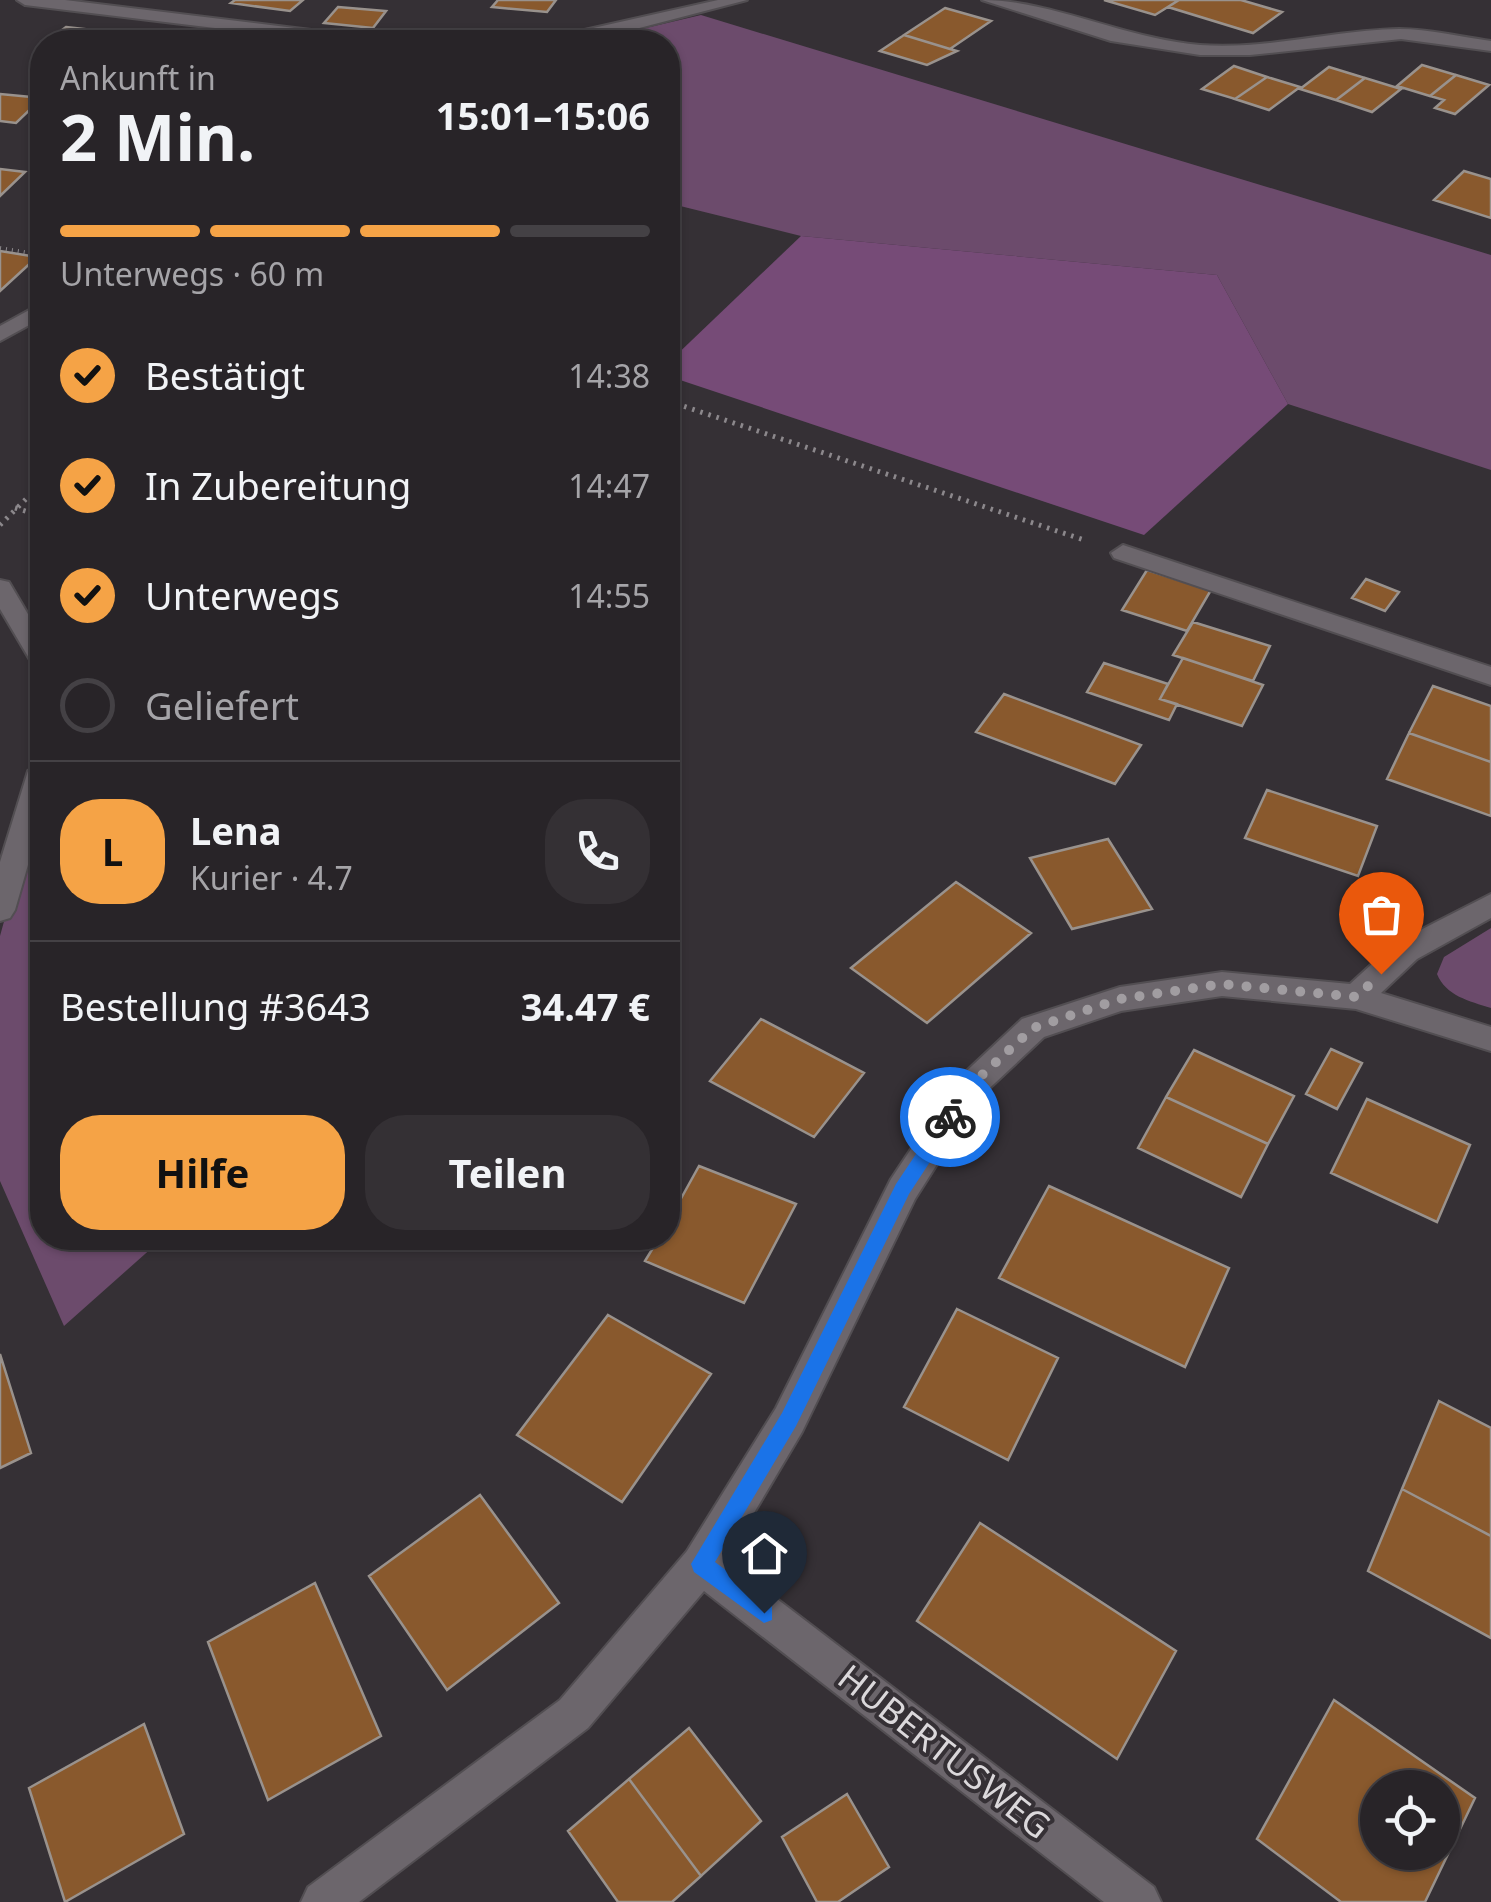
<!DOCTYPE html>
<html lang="de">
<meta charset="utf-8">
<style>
:root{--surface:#282428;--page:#343034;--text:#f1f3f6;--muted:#a5a4a8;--line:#444145;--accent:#f5a346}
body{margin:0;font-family:"Noto Sans",sans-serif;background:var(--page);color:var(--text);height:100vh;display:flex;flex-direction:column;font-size:38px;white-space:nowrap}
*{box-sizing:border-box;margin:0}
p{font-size:32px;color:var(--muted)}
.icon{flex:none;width:55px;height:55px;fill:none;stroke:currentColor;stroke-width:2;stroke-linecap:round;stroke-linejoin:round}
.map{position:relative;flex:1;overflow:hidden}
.details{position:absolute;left:30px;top:30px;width:650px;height:1220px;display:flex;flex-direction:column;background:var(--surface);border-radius:40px;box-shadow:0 2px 8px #0004,0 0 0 2px var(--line)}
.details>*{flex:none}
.fabs{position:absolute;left:1360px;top:1770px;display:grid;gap:20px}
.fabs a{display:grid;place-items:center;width:100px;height:100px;border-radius:50%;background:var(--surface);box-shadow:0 2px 8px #0004,0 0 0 2px var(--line);font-size:50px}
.pin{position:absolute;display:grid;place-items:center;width:85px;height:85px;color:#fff;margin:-102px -42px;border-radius:50% 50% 50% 0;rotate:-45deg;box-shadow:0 0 10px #0007}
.pin .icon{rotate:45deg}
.courier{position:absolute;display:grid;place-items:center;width:100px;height:100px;margin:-50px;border:8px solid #1a73e8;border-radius:50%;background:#fff;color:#222;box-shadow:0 2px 12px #0007}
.headline em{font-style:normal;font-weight:700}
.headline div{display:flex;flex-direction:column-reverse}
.headline{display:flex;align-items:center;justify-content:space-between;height:170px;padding:0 30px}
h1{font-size:65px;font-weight:700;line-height:75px}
.bar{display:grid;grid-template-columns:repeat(4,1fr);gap:15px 10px;align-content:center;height:120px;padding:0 30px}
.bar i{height:12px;border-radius:8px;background:var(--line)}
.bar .current{background:var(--accent)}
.bar p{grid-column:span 4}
.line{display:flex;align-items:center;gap:25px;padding:0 30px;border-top:2px solid var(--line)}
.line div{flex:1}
.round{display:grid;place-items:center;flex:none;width:105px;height:105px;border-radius:40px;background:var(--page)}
ol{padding:0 30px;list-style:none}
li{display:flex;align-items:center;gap:30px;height:110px}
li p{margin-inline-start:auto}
li .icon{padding:10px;border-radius:50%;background:var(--accent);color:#111;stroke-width:4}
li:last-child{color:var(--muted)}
li i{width:55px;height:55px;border:5px solid var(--line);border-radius:50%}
.primary-button{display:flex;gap:20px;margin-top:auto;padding:20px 30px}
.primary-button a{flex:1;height:115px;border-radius:40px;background:var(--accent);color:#111;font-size:40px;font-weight:700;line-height:115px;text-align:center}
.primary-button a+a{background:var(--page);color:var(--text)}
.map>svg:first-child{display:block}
</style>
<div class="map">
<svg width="1491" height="1902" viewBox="0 0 1491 1902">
<rect width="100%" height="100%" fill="#353035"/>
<path fill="#6c4b6c" d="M 701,15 L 1491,255 L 1491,470 L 1288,404 L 1217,275 L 801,236 L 668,203 L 668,42 L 586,42 Z
M 42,860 L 42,1238 L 163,1238 L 64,1326 L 0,1181 L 0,936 L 16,878 Z
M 1491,928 L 1491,1008 C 1469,1001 1446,996 1437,974 L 1444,957 Z"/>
<path fill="#764b77" d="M 801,236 L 1217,275 L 1288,404 L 1144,535 L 668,376 L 668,363 Z"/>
<path fill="#89592d" stroke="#99928d" stroke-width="2.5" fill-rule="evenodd" d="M 235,0 L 303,0 L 290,11 L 231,3 Z
M 498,0 L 556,0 L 547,12 L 492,7 Z
M 1104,0 L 1179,0 L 1155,15 Z
M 1179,0 L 1241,0 L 1282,12 L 1253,33 L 1168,7 Z
M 338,7 L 386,11 L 373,28 L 324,23 Z
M 945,8 L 991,21 L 950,49 L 904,35 Z
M 66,27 L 119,33 L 108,42 L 46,42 Z
M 904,35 L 950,49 L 957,51 L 927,65 L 880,51 Z
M 1422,65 L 1456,75 L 1430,96 L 1397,86 Z
M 1234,66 L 1267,77 L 1235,99 L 1202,89 Z
M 1329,67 L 1365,78 L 1336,100 L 1300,89 Z
M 1456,75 L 1489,85 L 1455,114 L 1435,108 L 1444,100 L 1430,96 Z
M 1267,77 L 1300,87 L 1269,110 L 1235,99 Z
M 1365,78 L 1401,89 L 1372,112 L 1336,100 Z
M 0,94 L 42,98 L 16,123 L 0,121 Z
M 0,169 L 25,172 L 0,196 Z
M 1464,171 L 1491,179 L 1491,218 L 1434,200 Z
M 0,251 L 37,257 L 0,291 Z
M 1147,570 L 1211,590 L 1187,631 L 1122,610 Z
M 1366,579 L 1399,592 L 1385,611 L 1352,598 Z
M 1193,622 L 1270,646 L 1253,681 L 1173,655 Z
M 1183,658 L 1263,685 L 1242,726 L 1160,699 Z
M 1104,663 L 1168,684 L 1160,699 L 1177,704 L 1169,720 L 1087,692 Z
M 1433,686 L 1491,706 L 1491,762 L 1409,733 Z
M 1004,694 L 1141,745 L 1115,784 L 976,732 Z
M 1409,733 L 1491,762 L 1491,816 L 1387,779 Z
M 1267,790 L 1377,826 L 1358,876 L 1245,838 Z
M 1108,839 L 1152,909 L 1072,929 L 1030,858 Z
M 956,882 L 1031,933 L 927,1023 L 851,968 Z
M 761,1019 L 864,1073 L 814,1137 L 710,1081 Z
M 1331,1049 L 1362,1063 L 1337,1109 L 1306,1094 Z
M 1194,1050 L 1294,1096 L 1268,1144 L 1166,1097 Z
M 1166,1097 L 1268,1144 L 1241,1197 L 1138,1148 Z
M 1367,1099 L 1470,1145 L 1437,1222 L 1331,1173 Z
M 699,1166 L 796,1204 L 744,1303 L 645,1261 L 659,1238 L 668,1238 L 668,1222 Z
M 1049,1186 L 1229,1268 L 1185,1367 L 999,1278 Z
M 957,1309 L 1058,1358 L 1008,1460 L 904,1407 Z
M 608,1315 L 711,1374 L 622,1502 L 517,1435 Z
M 0,1354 L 31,1453 L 0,1468 Z
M 1439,1401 L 1491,1428 L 1491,1536 L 1402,1489 Z
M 1402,1489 L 1491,1536 L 1491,1638 L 1368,1571 Z
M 480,1495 L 559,1603 L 447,1690 L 369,1576 Z
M 980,1523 L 1176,1651 L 1117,1759 L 917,1621 Z
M 315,1583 L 381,1736 L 268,1800 L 208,1642 Z
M 1334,1700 L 1475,1798 L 1425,1902 L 1341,1902 L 1257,1839 ZM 1378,1788 L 1442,1788 L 1442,1852 L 1378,1852 Z
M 144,1724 L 184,1834 L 65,1902 L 29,1788 Z
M 689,1728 L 761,1821 L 701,1876 L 629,1779 Z
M 629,1779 L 701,1876 L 672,1902 L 618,1902 L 568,1831 Z
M 847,1794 L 889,1867 L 838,1902 L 817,1902 L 782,1837 Z"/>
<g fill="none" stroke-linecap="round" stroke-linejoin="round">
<g stroke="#524e52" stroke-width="4">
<path id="minor" d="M 17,0 L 65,0 L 344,34 L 464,37 L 472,42 L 331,42 L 25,5 Z
M 718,0 L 747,0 L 597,39 L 531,42 Z
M 982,0 C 1051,0 1126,39 1200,45 C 1267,50 1333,30 1399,29 C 1429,29 1461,37 1491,41 L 1491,51 L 1401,39 L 1250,55 L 1200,55 L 1111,41 Z
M 42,303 L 42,318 L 0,341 L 0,326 Z
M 1123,545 L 1491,667 L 1491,685 L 1114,558 L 1111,553 Z
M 0,580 L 9,582 L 42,638 L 42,667 L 33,665 L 0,609 Z
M 42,761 L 42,816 L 15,910 L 10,918 L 0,921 L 0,862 L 28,771 Z
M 1491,894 L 1491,918 L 1417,959 L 1381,993 L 1491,1027 L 1491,1051 L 1356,1009 L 1222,996 L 1121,1011 L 1044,1037 L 979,1098 L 915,1199 L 802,1432 L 726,1560 L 1154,1887 L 1161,1902 L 1104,1902 L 704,1591 L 588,1728 L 359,1902 L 301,1902 L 308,1887 L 560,1700 L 687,1551 L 776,1408 L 891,1179 L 957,1080 L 1022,1019 L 1120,987 L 1222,972 L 1350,984 L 1395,943 Z"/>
</g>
<path stroke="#8c888c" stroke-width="4" stroke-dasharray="1 5" stroke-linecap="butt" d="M 0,248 L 42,255"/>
<path stroke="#8c888c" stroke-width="5" stroke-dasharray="2.5 6" stroke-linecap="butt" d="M 668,401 L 1084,540
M 15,508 L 42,516
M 0,525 L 42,483"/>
<use href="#minor" fill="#6c666c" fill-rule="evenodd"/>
</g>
<path fill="#1a73e8" d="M 950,1109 L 956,1112 L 956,1122 L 909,1194 L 796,1426 L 715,1562 L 772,1605 L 772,1620 L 764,1623 L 694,1572 L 691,1564 L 782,1413 L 896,1184 L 944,1112 Z"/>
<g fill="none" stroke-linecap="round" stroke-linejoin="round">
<path stroke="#a19da1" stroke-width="10" stroke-dasharray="0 18" d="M 950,1117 L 968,1088 L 1033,1028 L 1120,999 L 1222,984 L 1356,997 L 1381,974"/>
</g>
<g text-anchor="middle" stroke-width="8" stroke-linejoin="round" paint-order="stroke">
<g font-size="35" fill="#dbd8db" stroke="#353035">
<text transform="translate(944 1752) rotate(38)" y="12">HUBERTUSWEG</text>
</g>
</g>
</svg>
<div class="fabs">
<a><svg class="icon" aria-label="locate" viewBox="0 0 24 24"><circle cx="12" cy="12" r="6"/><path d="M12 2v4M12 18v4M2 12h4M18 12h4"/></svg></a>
</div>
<div class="pin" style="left:1381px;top:974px;background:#ea580c"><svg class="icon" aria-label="bag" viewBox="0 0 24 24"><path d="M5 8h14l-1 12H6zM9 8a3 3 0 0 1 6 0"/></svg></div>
<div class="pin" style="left:764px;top:1613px;background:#1f2937"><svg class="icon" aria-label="home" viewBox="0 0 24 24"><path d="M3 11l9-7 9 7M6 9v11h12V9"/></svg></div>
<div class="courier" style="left:950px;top:1117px"><svg class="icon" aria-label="bike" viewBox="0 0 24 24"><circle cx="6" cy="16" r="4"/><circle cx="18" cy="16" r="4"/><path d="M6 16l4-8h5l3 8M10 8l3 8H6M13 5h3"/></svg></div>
<section class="details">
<div class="headline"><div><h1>2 Min.</h1><p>Ankunft in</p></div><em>15:01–15:06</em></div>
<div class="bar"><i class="current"></i><i class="current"></i><i class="current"></i><i></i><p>Unterwegs · 60 m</p></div>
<ol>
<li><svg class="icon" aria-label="check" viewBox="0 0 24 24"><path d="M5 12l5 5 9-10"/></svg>Bestätigt<p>14:38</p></li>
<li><svg class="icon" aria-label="check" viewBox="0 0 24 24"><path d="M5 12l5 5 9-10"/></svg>In Zubereitung<p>14:47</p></li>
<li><svg class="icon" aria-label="check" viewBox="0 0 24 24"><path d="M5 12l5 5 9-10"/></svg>Unterwegs<p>14:55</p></li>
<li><i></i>Geliefert</li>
</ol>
<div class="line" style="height:180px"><b class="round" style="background:var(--accent);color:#111">L</b><div><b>Lena</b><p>Kurier · 4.7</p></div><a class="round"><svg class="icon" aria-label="phone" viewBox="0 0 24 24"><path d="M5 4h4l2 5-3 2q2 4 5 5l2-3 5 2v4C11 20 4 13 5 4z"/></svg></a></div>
<div class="line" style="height:130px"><div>Bestellung #3643</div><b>34.47 €</b></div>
<div class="primary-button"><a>Hilfe</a><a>Teilen</a></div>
</section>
</div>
